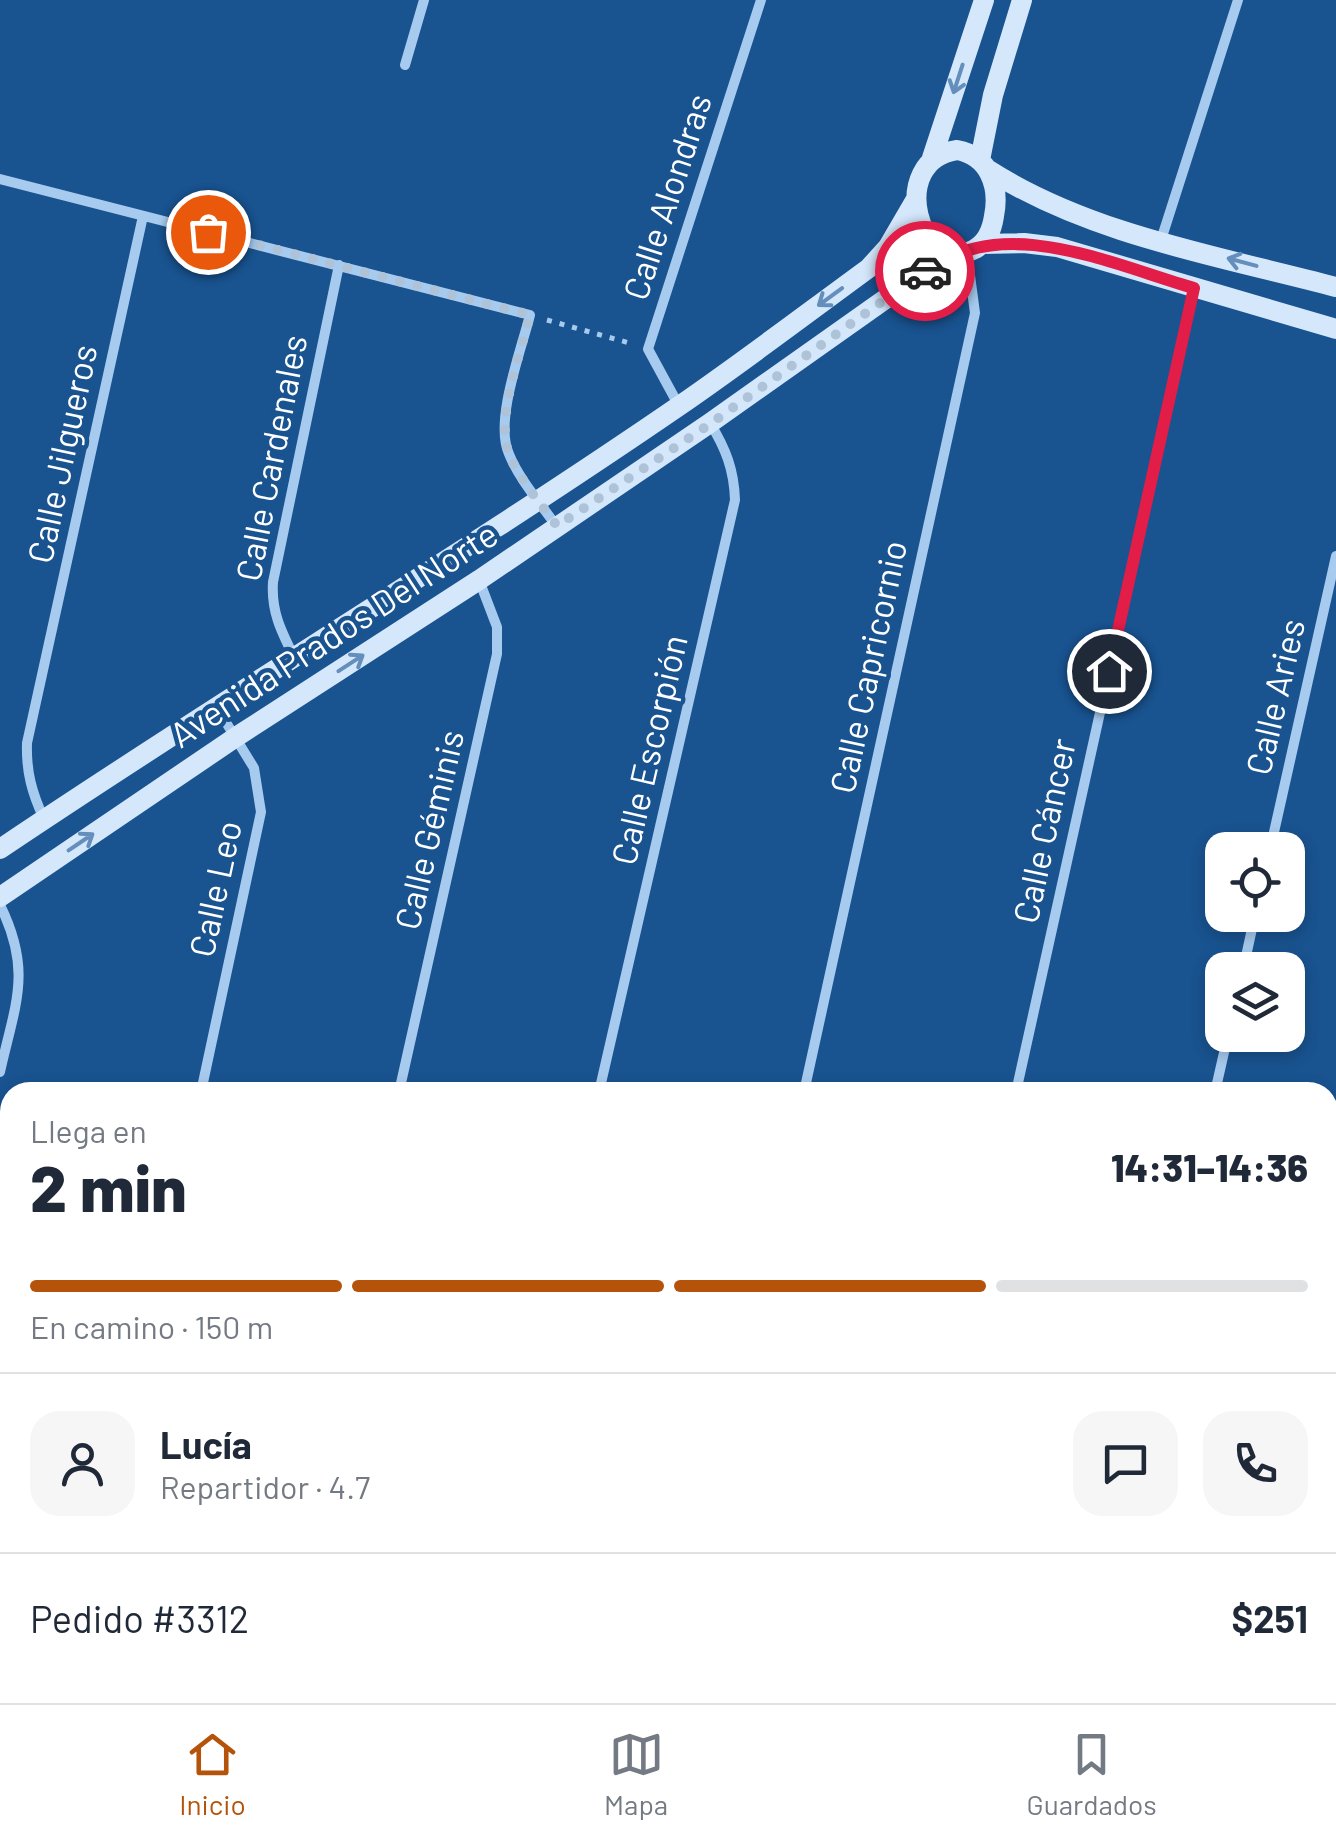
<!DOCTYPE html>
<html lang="es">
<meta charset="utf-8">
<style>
:root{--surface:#fff;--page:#f6f6f7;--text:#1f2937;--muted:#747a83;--line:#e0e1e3;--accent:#b45309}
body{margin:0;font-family:Barlow,sans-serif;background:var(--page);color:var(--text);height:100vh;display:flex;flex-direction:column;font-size:38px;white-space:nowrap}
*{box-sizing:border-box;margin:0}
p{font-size:32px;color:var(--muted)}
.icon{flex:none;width:55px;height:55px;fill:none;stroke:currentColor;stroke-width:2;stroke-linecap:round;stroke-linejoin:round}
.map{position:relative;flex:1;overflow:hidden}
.drawer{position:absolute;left:0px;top:1082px;width:1338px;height:622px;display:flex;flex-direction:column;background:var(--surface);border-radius:30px 30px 0 0;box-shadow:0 5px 15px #0003}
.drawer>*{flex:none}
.buttons{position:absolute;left:1205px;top:832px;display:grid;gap:20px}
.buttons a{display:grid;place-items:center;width:100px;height:100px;border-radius:20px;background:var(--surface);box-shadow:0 5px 15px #0003;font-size:50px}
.pin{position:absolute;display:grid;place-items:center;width:85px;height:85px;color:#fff;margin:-42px;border:5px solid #fff;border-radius:50%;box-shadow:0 2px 10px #0007}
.courier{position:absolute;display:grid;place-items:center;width:100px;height:100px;margin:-50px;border:8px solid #e11d48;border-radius:50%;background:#fff;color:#222;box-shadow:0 2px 12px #0007}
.head em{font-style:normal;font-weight:800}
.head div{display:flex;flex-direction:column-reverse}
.head{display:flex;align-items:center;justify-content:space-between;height:170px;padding:0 30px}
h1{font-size:65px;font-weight:800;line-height:75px}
.bar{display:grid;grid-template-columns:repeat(4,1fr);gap:15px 10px;align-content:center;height:120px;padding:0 30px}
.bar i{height:12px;border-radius:8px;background:var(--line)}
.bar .current{background:var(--accent)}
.bar p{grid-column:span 4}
.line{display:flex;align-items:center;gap:25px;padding:0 30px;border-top:2px solid var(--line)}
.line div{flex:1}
.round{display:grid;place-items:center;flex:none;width:105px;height:105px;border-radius:30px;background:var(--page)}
.tab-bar{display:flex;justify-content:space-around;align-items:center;height:140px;border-top:2px solid var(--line);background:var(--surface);font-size:28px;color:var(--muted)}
.tab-bar a{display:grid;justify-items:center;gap:5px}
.tab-bar .current{color:var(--accent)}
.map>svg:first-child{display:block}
</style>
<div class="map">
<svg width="1336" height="1703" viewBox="0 0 1336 1703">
<rect width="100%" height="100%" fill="#195390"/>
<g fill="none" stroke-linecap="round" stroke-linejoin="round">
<path stroke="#a7cbef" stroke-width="5" stroke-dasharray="5 8" stroke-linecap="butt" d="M 547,320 L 633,344"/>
<path stroke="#a7cbef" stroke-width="10" d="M 405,65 L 424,0
M 0,179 L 530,315 C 521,351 494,421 509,454 C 519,479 541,504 557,527
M 1161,240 L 1238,0
M 679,406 L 648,349 L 761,0
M 294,657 C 281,631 271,611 273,582 L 339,265
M 44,819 C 32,793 26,772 27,743 L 143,216
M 1270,850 L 1336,556
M 0,905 C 33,972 15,1004 0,1072
M 1243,970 L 1255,915
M 201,1092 L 261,812 L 254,768 L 216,706
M 399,1092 L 497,654 L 497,627 L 479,580
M 599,1092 L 735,500 C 734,470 726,449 710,423
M 804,1092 L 975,313 L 967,253
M 1016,1092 L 1194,288
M 1215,1092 L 1228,1035
M 1328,1531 L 1336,1492
M 70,1703 L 71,1695
M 272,1703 L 274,1695
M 476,1703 L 477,1695
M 677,1703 L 679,1695
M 884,1703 L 885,1695
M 1082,1703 L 1083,1695
M 1290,1703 L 1292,1695"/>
<path stroke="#d4e7fb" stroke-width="20" d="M 957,150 C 989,156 1000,186 994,216 C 992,230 987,242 975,249 C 919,279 886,160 957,150 Z
M 932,158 L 984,0
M 980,160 L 993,95 L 1022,0
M 987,169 C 1090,235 1219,256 1336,287
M 983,244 L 1024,243 L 1057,247 L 1336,329
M 0,849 C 224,698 456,559 679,406 C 743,362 806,314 869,268 L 888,247 L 916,199
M 0,897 L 236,737 L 479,580 L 710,423 L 949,254"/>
</g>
<defs><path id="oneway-shaft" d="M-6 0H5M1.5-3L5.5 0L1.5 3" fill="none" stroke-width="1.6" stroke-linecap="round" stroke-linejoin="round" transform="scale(2.5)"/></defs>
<g stroke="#648ebb">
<use href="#oneway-shaft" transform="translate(958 79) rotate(108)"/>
<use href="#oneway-shaft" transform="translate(1242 262) rotate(-165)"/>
<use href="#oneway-shaft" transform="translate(830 297) rotate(144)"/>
<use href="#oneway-shaft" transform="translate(351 663) rotate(-33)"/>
<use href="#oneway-shaft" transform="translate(81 842) rotate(-34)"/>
</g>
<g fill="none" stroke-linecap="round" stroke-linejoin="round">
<path stroke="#aec3d8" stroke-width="10" stroke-dasharray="0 18" d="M 208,232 L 530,315 C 521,351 495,420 509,454 C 519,479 541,504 557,526 L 710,424 L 925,271"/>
<path stroke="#e11d48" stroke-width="12" d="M 925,271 C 1006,213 1107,263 1194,288 L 1109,671"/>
</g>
<g text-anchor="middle" stroke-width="9" stroke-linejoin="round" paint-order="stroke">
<g font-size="35" fill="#fff" stroke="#195390">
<text transform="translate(668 197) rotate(-72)" y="12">Calle Alondras</text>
<text transform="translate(63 454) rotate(-78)" y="12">Calle Jilgueros</text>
<text transform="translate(272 458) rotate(-79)" y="12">Calle Cardenales</text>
<text transform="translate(334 635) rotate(-33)" y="12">Avenida Prados Del Norte</text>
<text transform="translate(869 667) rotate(-78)" y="12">Calle Capricornio</text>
<text transform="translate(1276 697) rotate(-77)" y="12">Calle Aries</text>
<text transform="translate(650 750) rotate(-77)" y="12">Calle Escorpión</text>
<text transform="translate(430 830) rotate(-77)" y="12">Calle Géminis</text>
<text transform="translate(1045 831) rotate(-78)" y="12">Calle Cáncer</text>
<text transform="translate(216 889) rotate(-78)" y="12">Calle Leo</text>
</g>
</g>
</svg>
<div class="buttons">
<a><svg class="icon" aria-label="locate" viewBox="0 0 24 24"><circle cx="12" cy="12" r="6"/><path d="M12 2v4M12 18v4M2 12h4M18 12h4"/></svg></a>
<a><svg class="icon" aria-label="layers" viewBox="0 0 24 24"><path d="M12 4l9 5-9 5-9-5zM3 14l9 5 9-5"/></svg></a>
</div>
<div class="pin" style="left:208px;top:232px;background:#ea580c"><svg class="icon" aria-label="bag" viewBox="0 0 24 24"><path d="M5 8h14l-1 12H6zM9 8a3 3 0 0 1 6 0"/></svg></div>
<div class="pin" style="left:1109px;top:671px;background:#1f2937"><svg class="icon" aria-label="home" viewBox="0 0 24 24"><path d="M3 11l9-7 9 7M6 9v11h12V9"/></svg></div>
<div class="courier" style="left:925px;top:271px"><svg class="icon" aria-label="car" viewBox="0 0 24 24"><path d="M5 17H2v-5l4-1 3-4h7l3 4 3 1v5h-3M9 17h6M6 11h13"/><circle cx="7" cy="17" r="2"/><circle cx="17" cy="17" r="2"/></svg></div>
<section class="drawer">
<div class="head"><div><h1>2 min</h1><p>Llega en</p></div><em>14:31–14:36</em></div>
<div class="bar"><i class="current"></i><i class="current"></i><i class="current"></i><i></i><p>En camino · 150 m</p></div>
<div class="line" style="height:180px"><a class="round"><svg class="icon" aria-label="person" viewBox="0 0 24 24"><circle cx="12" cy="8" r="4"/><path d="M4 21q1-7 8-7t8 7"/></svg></a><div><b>Lucía</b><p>Repartidor · 4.7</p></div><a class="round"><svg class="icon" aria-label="chat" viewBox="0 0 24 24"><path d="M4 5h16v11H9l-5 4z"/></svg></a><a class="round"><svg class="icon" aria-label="phone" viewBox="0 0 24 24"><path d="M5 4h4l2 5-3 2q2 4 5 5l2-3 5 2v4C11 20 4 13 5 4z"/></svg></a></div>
<div class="line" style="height:130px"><div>Pedido #3312</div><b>$251</b></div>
</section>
</div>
<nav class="tab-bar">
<a class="current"><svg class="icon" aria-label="home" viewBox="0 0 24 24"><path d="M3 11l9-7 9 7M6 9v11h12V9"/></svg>Inicio</a>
<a><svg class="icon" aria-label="map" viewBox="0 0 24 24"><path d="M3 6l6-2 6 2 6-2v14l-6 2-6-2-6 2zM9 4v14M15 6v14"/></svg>Mapa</a>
<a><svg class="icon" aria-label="saved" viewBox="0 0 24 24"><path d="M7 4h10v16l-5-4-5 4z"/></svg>Guardados</a>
</nav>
